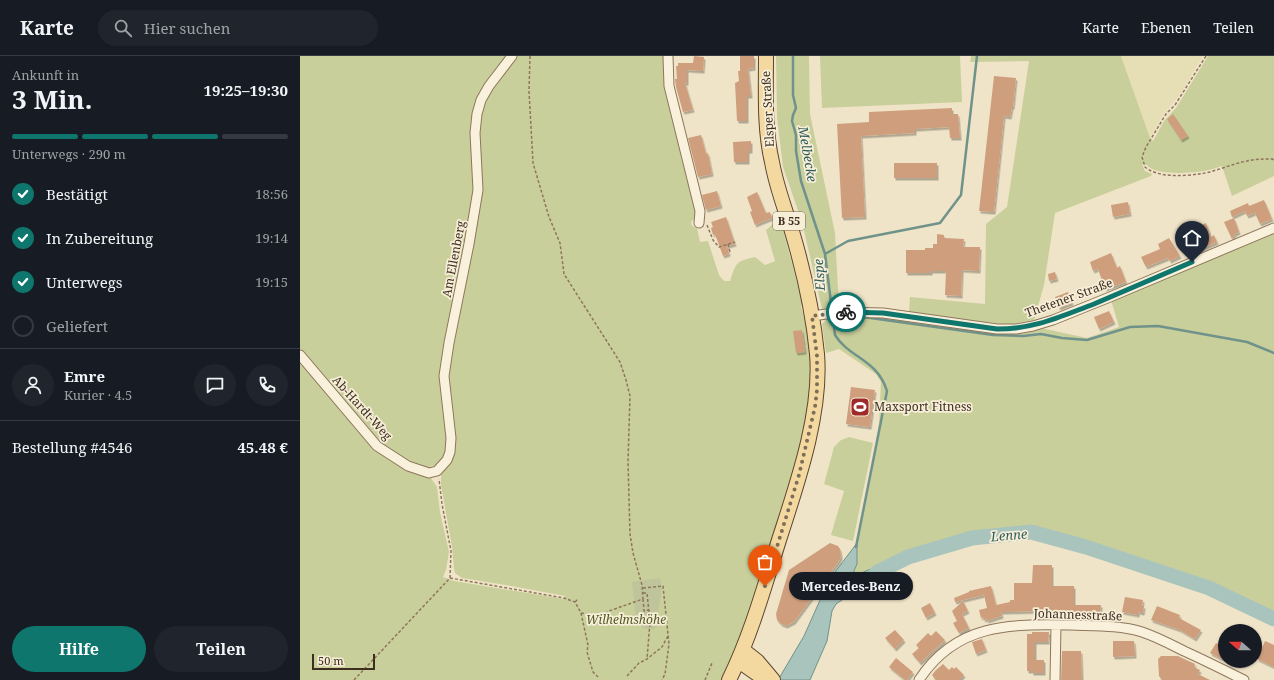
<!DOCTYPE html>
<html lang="de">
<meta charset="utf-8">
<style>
:root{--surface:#171b24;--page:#20242c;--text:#f1f3f6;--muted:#9ea1a6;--line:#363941;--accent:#0f766e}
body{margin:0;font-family:"Noto Serif",serif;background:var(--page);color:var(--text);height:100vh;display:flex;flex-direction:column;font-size:15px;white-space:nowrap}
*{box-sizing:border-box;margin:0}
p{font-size:13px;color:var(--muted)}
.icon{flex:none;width:22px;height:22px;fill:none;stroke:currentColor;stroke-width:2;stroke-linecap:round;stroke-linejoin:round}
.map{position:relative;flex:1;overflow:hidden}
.side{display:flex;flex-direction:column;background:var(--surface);width:300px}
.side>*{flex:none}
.needle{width:26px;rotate:290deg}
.fabs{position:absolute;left:918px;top:568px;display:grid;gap:8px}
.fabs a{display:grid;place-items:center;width:44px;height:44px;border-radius:50%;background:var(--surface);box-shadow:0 1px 3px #0004;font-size:20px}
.scale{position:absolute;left:12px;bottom:10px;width:63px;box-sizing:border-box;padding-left:4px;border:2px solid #3d2e20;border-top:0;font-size:11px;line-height:14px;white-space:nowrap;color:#3d2e20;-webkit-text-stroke:3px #f7eed8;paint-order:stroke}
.pin{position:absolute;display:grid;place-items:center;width:34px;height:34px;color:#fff;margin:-41px -17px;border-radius:50% 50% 50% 0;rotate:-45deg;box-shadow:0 0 4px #0007}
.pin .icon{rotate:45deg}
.courier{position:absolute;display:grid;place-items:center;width:40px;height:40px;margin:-20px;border:3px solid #0f766e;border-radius:50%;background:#fff;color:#222;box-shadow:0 1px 5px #0007}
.bubble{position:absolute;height:28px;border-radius:14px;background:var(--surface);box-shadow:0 1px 3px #0004;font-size:13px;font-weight:700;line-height:28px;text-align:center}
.overview em{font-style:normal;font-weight:700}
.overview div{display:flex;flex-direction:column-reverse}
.overview{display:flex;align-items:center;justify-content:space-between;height:68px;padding:0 12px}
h1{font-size:26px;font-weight:700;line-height:30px}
.bar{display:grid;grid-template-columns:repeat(4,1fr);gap:6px 4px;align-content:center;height:48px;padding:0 12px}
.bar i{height:5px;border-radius:3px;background:var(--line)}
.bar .selected{background:var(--accent)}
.bar p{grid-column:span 4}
.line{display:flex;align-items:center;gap:10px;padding:0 12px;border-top:1px solid var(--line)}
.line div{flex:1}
.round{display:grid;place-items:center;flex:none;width:42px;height:42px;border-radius:21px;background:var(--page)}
ol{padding:0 12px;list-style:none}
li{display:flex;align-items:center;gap:12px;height:44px}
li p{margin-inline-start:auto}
li .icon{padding:4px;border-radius:50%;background:var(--accent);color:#fff;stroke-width:4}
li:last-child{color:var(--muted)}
li i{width:22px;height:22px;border:2px solid var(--line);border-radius:50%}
.cta{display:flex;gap:8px;margin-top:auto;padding:8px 12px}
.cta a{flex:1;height:46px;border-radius:24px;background:var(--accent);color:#fff;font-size:16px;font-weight:700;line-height:46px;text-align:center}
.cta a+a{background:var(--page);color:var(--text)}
header{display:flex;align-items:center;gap:24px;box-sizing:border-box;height:56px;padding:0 20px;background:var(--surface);border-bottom:1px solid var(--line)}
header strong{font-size:19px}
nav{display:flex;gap:22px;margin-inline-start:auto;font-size:14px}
.search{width:280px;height:36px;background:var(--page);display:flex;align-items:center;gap:10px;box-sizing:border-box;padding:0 14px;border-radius:22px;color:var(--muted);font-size:15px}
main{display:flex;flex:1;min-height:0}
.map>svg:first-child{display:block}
</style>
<header>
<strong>Karte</strong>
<div class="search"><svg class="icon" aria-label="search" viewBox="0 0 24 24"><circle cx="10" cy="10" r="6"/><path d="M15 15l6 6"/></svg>Hier suchen</div>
<nav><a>Karte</a><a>Ebenen</a><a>Teilen</a></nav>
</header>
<main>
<section class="side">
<div class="overview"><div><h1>3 Min.</h1><p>Ankunft in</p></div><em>19:25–19:30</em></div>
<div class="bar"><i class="selected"></i><i class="selected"></i><i class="selected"></i><i></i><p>Unterwegs · 290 m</p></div>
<ol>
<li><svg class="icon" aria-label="check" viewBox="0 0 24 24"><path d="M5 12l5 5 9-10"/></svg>Bestätigt<p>18:56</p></li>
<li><svg class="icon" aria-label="check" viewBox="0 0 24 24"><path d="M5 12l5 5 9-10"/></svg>In Zubereitung<p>19:14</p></li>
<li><svg class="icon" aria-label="check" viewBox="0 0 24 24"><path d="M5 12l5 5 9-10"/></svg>Unterwegs<p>19:15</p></li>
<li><i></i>Geliefert</li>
</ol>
<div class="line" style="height:72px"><a class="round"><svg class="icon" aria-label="person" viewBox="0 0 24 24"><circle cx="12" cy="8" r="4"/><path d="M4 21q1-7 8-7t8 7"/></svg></a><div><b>Emre</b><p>Kurier · 4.5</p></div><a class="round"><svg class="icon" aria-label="chat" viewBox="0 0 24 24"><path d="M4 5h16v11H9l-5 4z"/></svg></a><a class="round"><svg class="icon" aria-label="phone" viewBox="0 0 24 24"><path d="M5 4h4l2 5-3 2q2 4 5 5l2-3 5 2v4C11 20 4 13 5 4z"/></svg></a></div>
<div class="line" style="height:52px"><div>Bestellung #4546</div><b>45.48 €</b></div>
<div class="cta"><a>Hilfe</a><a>Teilen</a></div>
</section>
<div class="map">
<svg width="974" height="624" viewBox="0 0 974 624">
<defs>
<filter id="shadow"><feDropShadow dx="1.5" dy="2.5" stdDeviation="0" flood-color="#0004"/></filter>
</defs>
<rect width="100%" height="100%" fill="#f0e4c8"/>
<path fill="#e6deb5" d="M 821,0 L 903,0 L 881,37 L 863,59 L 850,82 Z"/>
<path fill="#c9cf9b" d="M 0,0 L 364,0 L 396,154 L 396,161 L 391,166 L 392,170 L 397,172 L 400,186 L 408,185 L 419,219 L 424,225 L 430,225 C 436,207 436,205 455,201 L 465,209 L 475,205 L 466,174 L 480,162 L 503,249 L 501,250 C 509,278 514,316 510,346 C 506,378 494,411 484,442 C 466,503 447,564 426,624 L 0,624 L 0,301 L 75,389 L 129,419 L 137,431 L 140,456 L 149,496 L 146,514 L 143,521 L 154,525 L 264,543 L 265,540 L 211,530 L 162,522 L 155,517 L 154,513 L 152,491 L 141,429 L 141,416 L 138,409 L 124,412 L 95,398 L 81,387 L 63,369 L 0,294 Z
M 476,0 L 509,0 L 510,58 L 535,177 L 539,252 L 522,253 L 502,166 L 483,111 L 477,61 Z
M 520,0 L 660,0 L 662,46 L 522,52 Z
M 671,0 L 821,0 L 850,82 L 853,85 L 864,65 L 876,52 L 908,0 L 974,0 L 974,120 L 932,140 L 922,110 C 916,112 910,114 904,115 C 892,117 854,120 847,109 L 842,108 L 845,115 L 852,118 L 851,120 L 755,157 L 744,229 L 734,264 L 708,269 L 609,256 L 610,241 L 685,248 L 686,168 L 707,151 L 729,5 L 670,6 Z
M 974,177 L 974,559 L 738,476 L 693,481 L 602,507 L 568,514 L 551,522 L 557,508 L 557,487 L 570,426 L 579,369 L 581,326 L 576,318 L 539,293 L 526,297 L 522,268 L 527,263 C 581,256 647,271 701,278 L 716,278 L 741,272 L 787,282 L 819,271 L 811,244 Z
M 549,381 L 573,387 L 553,485 L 531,479 L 544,435 L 524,428 L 534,391 L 541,384 Z"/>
<path fill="#bfc49a" d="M 360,522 L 362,533 L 355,573 L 345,573 L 336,566 L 332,526 Z"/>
<path fill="#a9c4bc" stroke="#6f938a" d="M 557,487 L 557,508 L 551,522 L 568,514 L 602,507 L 582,523 L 563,530 L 536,548 L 532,555 L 527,585 L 510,624 L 478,624 L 504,580 L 529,524 Z"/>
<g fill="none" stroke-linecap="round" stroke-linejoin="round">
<path stroke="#6f938a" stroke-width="2.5" d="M 493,0 L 493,39 L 496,52 L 493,59 L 492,65 L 496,79 L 496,95 L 501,125 L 525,198
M 533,266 L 556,260 L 693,279 L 723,280 L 741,278 L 762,282 L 787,284 L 830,271 L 858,270 L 947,286 L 974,297
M 556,491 L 587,335 C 577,303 549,302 535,279 L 525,198 L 548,185 L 640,167 L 661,139 L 677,0"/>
<path stroke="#a9c4bc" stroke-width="15" d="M 576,517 L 608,501 L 672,482 L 731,476 L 786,491 L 909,532 L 974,563"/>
</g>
<path fill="#cf9f7d" filter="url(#shadow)" d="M 394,0 L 404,1 L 403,15 L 387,14 L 387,27 L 385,27 L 393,54 L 383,56 L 376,31 L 375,23 L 377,23 L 376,10 L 378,10 L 378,7 L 393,7 Z
M 440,0 L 454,0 L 454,12 L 448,13 L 451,40 L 447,40 L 447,65 L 437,65 L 435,27 L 439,25 L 438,15 L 440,15 Z
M 694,20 L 716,22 L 713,51 L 712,51 L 710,61 L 704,60 L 694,156 L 679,155 Z
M 652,52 L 652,58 L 658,58 L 660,82 L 650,82 L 649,71 L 615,73 L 615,77 L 561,80 L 565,161 L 542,162 L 537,68 L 569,66 L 569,56 Z
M 873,58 L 888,80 L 881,84 L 867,63 Z
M 401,79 L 406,98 L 408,97 L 412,118 L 398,121 L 388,82 Z
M 451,85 L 451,95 L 448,95 L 448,106 L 434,106 L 433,86 Z
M 594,107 L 637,107 L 637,122 L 594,122 Z
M 417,135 L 421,150 L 406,154 L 402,139 Z
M 457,136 L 466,157 L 470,156 L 472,162 L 455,169 L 450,156 L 452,155 L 447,141 Z
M 964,144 L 972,163 L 960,168 L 955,157 L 947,160 L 945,155 L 932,161 L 930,155 L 948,147 L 949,150 Z
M 828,146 L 830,158 L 813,161 L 811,149 Z
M 426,161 L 435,188 L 427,190 L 429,198 L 423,200 L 415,178 L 413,179 L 411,172 L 413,171 L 411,166 Z
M 934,162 L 939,176 L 935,178 L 932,183 L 924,166 Z
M 906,167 L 911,181 L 914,179 L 917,186 L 897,195 L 894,186 L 896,184 L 894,181 L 902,177 L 899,170 Z
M 637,178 L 644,179 L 644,182 L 664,183 L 663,191 L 680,191 L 679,215 L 662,214 L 661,240 L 645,239 L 646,215 L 631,215 L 631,217 L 606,217 L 606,194 L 625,194 L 625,192 L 633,192 L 633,188 L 637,188 Z
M 869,182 L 880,200 L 870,205 L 868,202 L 846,211 L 841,201 L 860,193 L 858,188 Z
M 811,197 L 817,212 L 820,210 L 826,226 L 805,233 L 798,213 L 793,215 L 790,206 Z
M 755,216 L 757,223 L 749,225 L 748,218 Z
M 768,236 L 772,247 L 759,252 L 755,241 Z
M 809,255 L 814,266 L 799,273 L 794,261 Z
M 502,274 L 505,296 L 496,297 L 493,275 Z
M 551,331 L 575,334 L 570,371 L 546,368 Z
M 530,487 L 538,490 L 540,493 L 541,501 L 539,505 L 494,566 L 486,570 L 481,568 L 477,564 L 476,558 L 489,514 Z
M 733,509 L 752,509 L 752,530 L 774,530 L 774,549 L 801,549 L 800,561 L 788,561 L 788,556 L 773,556 L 773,557 L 739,557 L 739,555 L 701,556 L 702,560 L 687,565 L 687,563 L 684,564 L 683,561 L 681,562 L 679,554 L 687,552 L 684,539 L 655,546 L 654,542 L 669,536 L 669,535 L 691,530 L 696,549 L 710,546 L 710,544 L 714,544 L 714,527 L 732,527 Z
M 825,541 L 843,544 L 842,550 L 844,550 L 843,557 L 838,556 L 838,559 L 822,556 Z
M 663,545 L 668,555 L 662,558 L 669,572 L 659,577 L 653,567 L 657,565 L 652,555 Z
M 630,547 L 635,557 L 626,562 L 621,552 Z
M 857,550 L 880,559 L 879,562 L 901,574 L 895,583 L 880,574 L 851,564 Z
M 595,574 L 604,584 L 595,593 L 585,582 Z
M 636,575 L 645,584 L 620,607 L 612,598 L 619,592 L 616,589 L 628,577 L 631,580 Z
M 732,576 L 749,576 L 748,586 L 735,586 L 735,604 L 744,604 L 744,617 L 732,617 L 732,615 L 727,615 L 727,578 L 732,578 Z
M 682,583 L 686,594 L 676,598 L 672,586 Z
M 813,585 L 834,585 L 835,600 L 813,601 Z
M 965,585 L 974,589 L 974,611 L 957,603 Z
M 916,587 L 925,591 L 925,596 L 922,603 L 910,597 Z
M 762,595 L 781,595 L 782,624 L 761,624 Z
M 861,600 L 878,600 L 895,608 L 894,611 L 900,614 L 898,618 L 910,624 L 862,624 L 859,620 L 858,603 Z
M 596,602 L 613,616 L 607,624 L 605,624 L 589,611 Z
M 643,608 L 649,614 L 652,611 L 654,613 L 656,611 L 664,619 L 659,624 L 636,624 L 632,619 L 636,614 Z"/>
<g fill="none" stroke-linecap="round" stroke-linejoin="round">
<g stroke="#8d765c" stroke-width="11">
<path id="street" d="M 368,0 L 369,30 L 400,155 L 399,167
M 512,260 L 541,256 L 583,257 L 697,273 L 716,273 L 733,270 L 753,264 L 810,241 L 974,172
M 0,299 L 77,390 L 108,410 L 129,417 L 137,415 L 147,404 L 150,396 L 151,382 L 144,320 L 149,287 L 169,188 L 178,134 L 175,77 L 177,58 L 181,44 L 189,30 L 212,0
M 619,624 C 656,567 710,568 770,569 C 795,570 819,569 842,576 C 857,581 870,588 884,595 C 904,604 924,614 944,624
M 755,624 L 756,569"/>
</g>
<g stroke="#5b4430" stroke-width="16">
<path id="primary" d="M 443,594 L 457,605 L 473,624
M 443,594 L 442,602 L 443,608 L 466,624
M 429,624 C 451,579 464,532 479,484 C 497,428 522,357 517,298 C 513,256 503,212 491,172 C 484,150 476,129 472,106 C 464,72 466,35 466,0"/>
</g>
<path stroke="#8d765c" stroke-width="1.5" stroke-dasharray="3 2" stroke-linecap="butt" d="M 906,0 L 875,49 L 866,58 L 846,91 L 842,101 L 845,111 C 858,122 883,120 899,118 C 915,116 931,108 947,105 C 955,103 963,103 972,103 L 974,104
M 407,169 L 413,184 L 419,191 L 435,186
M 428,188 L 430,196
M 150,522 L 264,542 L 275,546 L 281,557 L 301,560 L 309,555 L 343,543 L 342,529 L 333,497 L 330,478 L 328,406 L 330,340 L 326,324 L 320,306 L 264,218 L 260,187 L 249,161 L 233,107 L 229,35 L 230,0
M 343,532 L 363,530 L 369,588 L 365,618 L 362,624
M 343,537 L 347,537 L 350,566 L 347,603
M 343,543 L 344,555 L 348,554
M 275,546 L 277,544 L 279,544
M 281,557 L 288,589 L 287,596 L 293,616 L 298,621
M 327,620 L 339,607 L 347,603 L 362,591 L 368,580
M 54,624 L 150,522 L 151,495 L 142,448 L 139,423
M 405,624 L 412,607"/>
<use href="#street" stroke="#faf1dc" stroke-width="9"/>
<use href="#primary" stroke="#f3d9a0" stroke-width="14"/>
</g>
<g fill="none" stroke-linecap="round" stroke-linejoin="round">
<path stroke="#7c6e5b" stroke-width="4" stroke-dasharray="0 7.2" d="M 465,530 L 499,419 L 515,351 L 517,334 L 517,300 L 512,260 L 546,256"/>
<path stroke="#0f766e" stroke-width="5" d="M 546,256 L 583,257 L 697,273 C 735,273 759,261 794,248 C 827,234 859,220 892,206"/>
</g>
<defs>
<g id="stadium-square" transform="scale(1)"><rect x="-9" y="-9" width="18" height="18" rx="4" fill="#9e2a2b" stroke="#f7eed8"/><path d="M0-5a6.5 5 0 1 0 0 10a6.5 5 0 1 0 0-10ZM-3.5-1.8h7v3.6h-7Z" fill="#fff"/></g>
</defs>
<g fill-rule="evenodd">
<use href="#stadium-square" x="560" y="351"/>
</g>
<g text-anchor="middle" stroke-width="3.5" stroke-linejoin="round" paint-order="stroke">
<rect fill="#f7eed8" stroke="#756857" stroke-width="1" x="473" y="156" width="32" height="18" rx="3"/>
<g font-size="11" font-weight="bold" fill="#3d2e20">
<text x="489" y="169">B 55</text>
</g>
<g font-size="12" fill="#3d2e20" stroke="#f7eed8">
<text transform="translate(468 53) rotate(-93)" y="4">Elsper Straße</text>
<text transform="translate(154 203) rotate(-79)" y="4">Am Ellenberg</text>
<text transform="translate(769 242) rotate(-20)" y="4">Thetener Straße</text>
<text transform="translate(62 352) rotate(48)" y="4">Ab-Hardt-Weg</text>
<text transform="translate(778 559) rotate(2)" y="4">Johannesstraße</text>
</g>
<g font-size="12" fill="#3d2e20" stroke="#f7eed8" text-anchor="start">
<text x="574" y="355">Maxsport Fitness</text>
</g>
<g font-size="12" font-style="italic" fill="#4d5a26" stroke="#f7eed8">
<text x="326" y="568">Wilhelmshöhe</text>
</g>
<g font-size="13" font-style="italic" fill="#2f5d5a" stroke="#f7eed8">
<text transform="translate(508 98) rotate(80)" y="5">Melbecke</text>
<text transform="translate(519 219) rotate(-94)" y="5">Elspe</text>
<text transform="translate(709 479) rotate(-5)" y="5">Lenne</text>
</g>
</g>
</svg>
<div class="fabs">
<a><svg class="needle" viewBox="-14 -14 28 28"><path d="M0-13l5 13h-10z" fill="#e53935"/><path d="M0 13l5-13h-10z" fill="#9ea1a6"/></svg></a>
</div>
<div class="scale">50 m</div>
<div class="pin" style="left:465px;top:530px;background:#ea580c"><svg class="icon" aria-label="bag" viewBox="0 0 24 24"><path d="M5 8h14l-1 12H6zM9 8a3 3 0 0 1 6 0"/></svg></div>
<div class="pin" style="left:892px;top:206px;background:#1f2937"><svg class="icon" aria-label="home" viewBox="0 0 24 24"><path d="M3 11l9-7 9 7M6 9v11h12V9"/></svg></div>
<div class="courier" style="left:546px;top:256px"><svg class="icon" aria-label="bike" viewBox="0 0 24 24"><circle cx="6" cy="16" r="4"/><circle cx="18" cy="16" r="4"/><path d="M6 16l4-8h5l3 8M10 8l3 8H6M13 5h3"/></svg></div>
<div class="bubble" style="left:489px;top:516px;width:124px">Mercedes-Benz</div>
</div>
</main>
